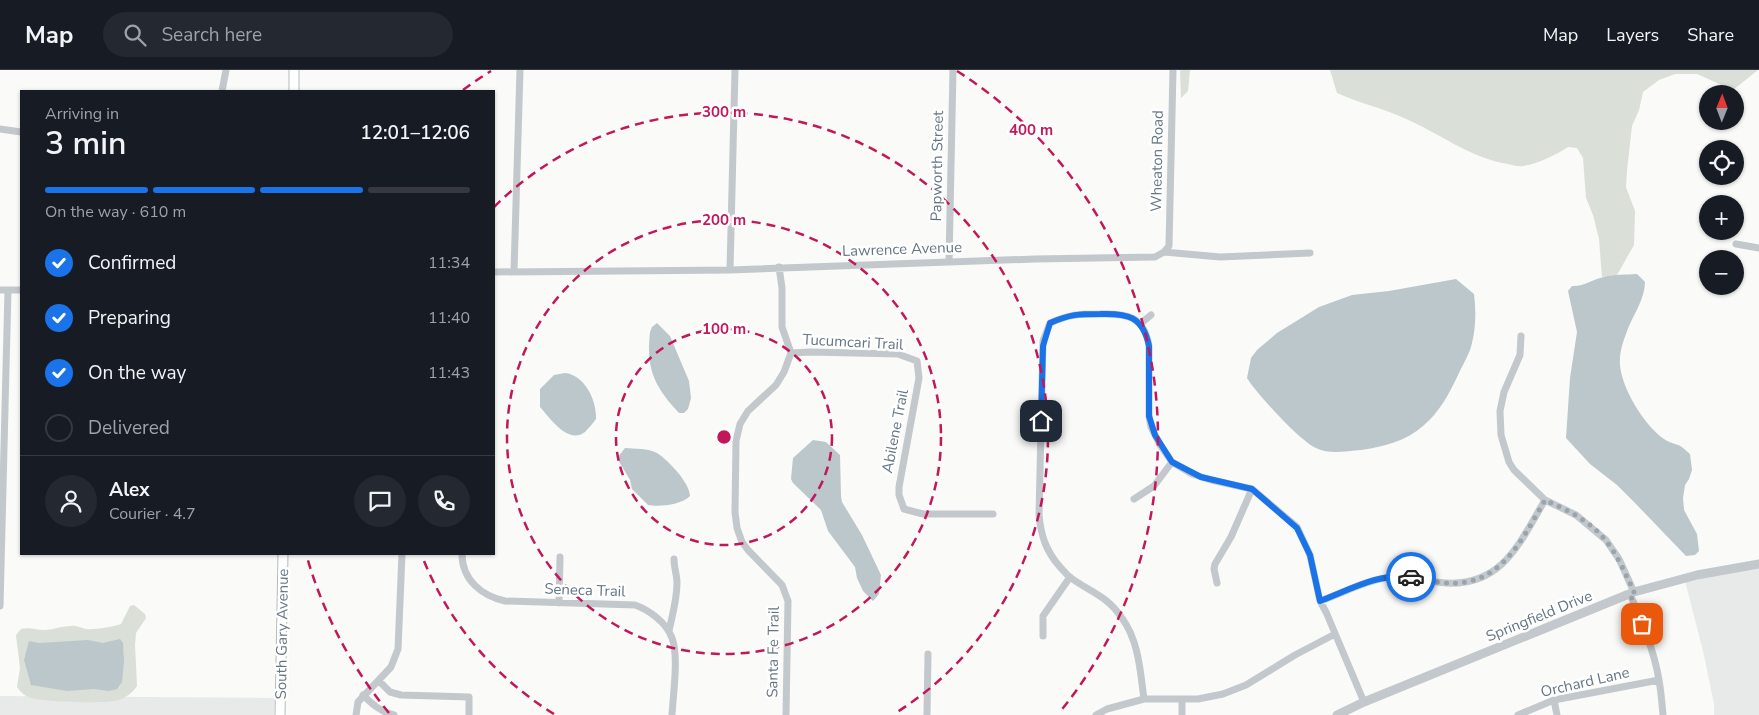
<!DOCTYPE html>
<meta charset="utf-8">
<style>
:root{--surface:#171b24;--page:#242831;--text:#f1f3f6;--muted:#9ea1a6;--line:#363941;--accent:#1a73e8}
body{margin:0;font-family:"Nunito Sans",sans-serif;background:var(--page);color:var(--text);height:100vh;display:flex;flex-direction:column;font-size:19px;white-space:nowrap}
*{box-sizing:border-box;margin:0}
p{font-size:16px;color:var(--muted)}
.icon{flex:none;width:28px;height:28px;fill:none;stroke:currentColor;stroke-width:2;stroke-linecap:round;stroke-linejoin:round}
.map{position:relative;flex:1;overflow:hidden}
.side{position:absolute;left:20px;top:20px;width:475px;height:465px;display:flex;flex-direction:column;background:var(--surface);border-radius:0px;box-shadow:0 1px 4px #0004}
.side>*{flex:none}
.needle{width:32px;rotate:1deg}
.tools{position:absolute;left:1699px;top:15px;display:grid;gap:10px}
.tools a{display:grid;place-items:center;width:45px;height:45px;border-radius:50%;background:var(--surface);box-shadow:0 1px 4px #0004;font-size:25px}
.pin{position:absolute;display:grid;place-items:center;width:42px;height:42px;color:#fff;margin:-21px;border-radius:10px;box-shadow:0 2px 8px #0006}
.courier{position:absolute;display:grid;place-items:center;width:50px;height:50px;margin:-25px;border:4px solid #1a73e8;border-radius:50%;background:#fff;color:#222;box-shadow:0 1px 6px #0007}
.overview em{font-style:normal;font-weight:600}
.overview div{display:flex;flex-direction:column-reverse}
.overview{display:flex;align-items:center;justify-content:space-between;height:85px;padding:0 25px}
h1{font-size:32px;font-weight:600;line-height:38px}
.bar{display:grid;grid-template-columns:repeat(4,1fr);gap:8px 5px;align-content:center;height:60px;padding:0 25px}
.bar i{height:6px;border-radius:4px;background:var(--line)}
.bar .current{background:var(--accent)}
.bar p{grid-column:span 4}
.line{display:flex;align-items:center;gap:12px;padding:0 25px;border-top:1px solid var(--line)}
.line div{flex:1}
.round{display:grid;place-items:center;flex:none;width:52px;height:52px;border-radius:26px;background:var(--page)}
ol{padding:0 25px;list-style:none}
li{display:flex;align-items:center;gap:15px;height:55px}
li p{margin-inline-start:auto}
li .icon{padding:5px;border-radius:50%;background:var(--accent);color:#fff;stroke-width:4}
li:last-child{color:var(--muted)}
li i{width:28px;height:28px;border:2px solid var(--line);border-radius:50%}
header{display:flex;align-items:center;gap:30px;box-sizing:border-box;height:70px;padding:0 25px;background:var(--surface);border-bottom:1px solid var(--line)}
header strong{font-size:24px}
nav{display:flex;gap:28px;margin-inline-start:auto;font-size:18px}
.search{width:350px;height:45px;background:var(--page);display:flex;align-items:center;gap:12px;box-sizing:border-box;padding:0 18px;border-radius:28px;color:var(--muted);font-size:19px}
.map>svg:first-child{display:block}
</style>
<header>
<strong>Map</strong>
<div class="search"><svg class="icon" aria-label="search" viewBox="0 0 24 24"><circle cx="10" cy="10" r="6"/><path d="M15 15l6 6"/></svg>Search here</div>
<nav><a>Map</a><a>Layers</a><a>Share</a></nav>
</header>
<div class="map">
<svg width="1759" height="645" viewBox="0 0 1759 645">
<rect width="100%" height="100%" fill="#fafaf8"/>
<path fill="#e8e9e9" d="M 1759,498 L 1759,645 L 1714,645 L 1714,634 L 1703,581 L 1685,511 Z
M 0,626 L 275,628 L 274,645 L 0,645 Z"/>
<path fill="#dadfd7" d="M 1180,0 L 1190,0 L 1188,21 L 1181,28 Z
M 1330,0 L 1758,0 L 1733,20 L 1697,4 L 1675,4 L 1659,10 L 1643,22 L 1639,40 L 1632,56 L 1627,100 L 1626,117 L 1635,141 L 1634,175 L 1617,205 L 1602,207 L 1599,169 L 1593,145 L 1586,128 L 1583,88 L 1577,78 L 1568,77 C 1556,85 1537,94 1523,96 C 1518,97 1513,95 1508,94 C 1470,88 1439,63 1404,48 C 1382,38 1359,33 1337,23 Z
M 134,535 L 145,544 L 146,548 L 136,563 L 135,575 L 137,616 C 132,623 127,627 119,630 C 107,634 45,632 32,628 C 25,626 21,623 17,617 L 20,598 L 16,565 L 21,559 C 29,557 36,560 44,560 C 53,560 61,556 71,556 C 77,555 80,558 86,559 C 94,560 112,557 121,554 L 130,536 Z"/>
<path fill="#bbc7cb" d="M 1637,204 L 1645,212 C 1645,229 1633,245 1627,261 C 1623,272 1619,283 1620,295 C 1622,319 1644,355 1664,369 C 1668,372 1673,373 1678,375 C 1682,376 1686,381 1690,384 L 1692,400 L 1689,409 L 1685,415 L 1683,428 L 1684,440 L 1697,464 L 1699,481 L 1695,485 L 1686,486 L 1636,434 L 1617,415 L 1590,394 L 1566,368 L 1570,308 L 1577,262 L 1568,221 L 1572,216 C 1583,217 1593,209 1604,207 C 1614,204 1626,205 1637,204 Z
M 1456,209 L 1474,224 C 1476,240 1476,257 1472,273 C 1470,283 1463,294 1459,303 C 1450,322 1440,342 1423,356 C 1406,371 1383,377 1361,380 C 1346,381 1330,385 1316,378 C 1300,371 1256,323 1247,308 L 1251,288 L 1257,280 L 1277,263 L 1319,237 L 1352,225 L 1389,221 Z
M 657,253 L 670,266 L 689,311 L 691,328 L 688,339 L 684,343 L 679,343 C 654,316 646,299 650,262 L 652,257 Z
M 565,303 C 585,305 597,331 596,349 C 593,353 589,358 585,362 C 568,375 550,348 540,337 L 540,319 L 554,305 Z
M 813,370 L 826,372 L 840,385 L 841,426 L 842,432 L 862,465 L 881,505 L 879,524 L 873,531 L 863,521 L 857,508 L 855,497 L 828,461 L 821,440 L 793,413 L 791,409 L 793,388 Z
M 625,378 C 635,379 648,378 657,383 C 668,390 690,413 690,426 C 681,435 660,437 648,435 L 632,419 L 630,410 L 617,388 Z
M 120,569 L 123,573 L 124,592 L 122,612 L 117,619 L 109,621 L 94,619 L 67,621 L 31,615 L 24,590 L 29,571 L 39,573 L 88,570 L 103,573 Z"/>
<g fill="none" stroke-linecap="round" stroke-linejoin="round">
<g stroke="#b3babf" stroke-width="11">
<path id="secondary" d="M 294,21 L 294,0
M 280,645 L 283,484"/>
</g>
<path stroke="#c3c8cc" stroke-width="7" d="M 222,21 L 226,0
M 0,59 L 21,62
M 1736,174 L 1759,178
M 1164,182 L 1169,176 L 1173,0
M 949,192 L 953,0
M 779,197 L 782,218 L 782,257 L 791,283 L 784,302 L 776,315 L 748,341 L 740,354 L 736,371 L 735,442 L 737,458 L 742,472 L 748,480 L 782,515 L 788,531 L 786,645
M 730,200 L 735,0
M 514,201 L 520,0
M 494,202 L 730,200 L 1035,189 L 1155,187 L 1164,182 L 1220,187 L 1310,183
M 0,220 L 21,220
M 1140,254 L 1151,245
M 1521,266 L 1520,285 L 1504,322 L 1500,341 L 1501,365 L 1509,392 L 1514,400 L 1545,430 L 1576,445 L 1606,470 L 1619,489 L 1634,522
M 791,283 L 810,282 L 898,284 L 917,291 L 919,308 L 899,417 L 899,425 L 904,439 L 923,444 L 993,444
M 1134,429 L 1154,416 L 1172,392
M 462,484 C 462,510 482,526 505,531 L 635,535 C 649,540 666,552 672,568 C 679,586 673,625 672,645
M 1217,513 L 1214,499 L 1215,494 L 1231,467 L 1252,419
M 1630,524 C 1642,552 1654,580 1659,610 C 1661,621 1662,633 1663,645
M 1320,531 C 1343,523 1368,509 1392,507 C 1411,505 1428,512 1446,513 C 1503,516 1520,472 1545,430
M 559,533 L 560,487
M 0,536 L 8,220
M 669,561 C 672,546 677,530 677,513 C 677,505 674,498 674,489
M 1043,566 L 1043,546 L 1070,507
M 379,611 L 390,622 L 401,625 L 469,627 L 469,645
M 363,625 C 372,634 381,642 394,645
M 1144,629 C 1140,600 1139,572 1122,548 C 1106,525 1092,523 1071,508 C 1067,505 1064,501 1060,497 C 1046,481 1041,466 1039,445 L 1043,271 L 1050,253 C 1070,244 1079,244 1100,244 C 1127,243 1144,246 1149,276 L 1149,346 L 1151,357 L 1160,375 L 1172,392 L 1192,404 L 1211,410 L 1252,419 L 1297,457 L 1310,485 L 1320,531 L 1326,542 L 1364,632
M 1554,630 L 1557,645
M 356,645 L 358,632 L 391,597 L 398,579 L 402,484
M 927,645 L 928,584
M 1096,645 L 1107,639 L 1144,629 L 1198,629 L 1223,624 L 1246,615 L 1295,585 L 1335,564
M 1182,645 L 1182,629
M 1518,645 L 1554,630 L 1659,610"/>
<path stroke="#c3c8cc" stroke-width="9" d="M 1337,645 L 1364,632 L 1634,522 L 1697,505 L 1759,494"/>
<use href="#secondary" stroke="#fff" stroke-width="9"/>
</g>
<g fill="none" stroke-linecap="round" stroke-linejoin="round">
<path stroke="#99a4ac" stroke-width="5" stroke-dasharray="0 9" d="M 1411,507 C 1422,509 1433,512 1445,513 C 1501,517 1521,471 1545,430 C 1567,440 1591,451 1606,471 C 1618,486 1626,505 1634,522 L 1630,524 L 1642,554"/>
<path stroke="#1a73e8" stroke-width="6" d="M 1041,351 L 1043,276 L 1050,253 C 1070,244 1079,244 1100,244 C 1127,243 1143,246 1149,276 L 1149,346 L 1155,365 L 1172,392 L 1201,407 L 1252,419 L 1297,458 L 1310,485 L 1320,531 C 1347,521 1380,502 1411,507"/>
</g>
<g fill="none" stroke="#c2185b" stroke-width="2.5" stroke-dasharray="9 6">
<circle cx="724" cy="367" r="108"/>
<circle cx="724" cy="367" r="217"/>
<path d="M554 644A325 325 0 0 1 422 486M494 137A325 325 0 1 1 894 644"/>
<path d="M389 643A434 434 0 0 1 307 487M463 20A434 434 0 0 1 491 1M957 1A434 434 0 0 1 1059 643"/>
</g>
<g text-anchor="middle" stroke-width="5" stroke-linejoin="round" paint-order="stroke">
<g font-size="15" fill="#657683" stroke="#fff">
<text transform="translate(1157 91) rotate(-89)" y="5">Wheaton Road</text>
<text transform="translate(937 96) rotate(-89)" y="5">Papworth Street</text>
<text transform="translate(902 179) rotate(-2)" y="5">Lawrence Avenue</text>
<text transform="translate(853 272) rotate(3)" y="5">Tucumcari Trail</text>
<text transform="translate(895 361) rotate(-79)" y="5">Abilene Trail</text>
<text transform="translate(585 520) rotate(2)" y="5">Seneca Trail</text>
<text transform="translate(1539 546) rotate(-22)" y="5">Springfield Drive</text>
<text transform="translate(282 564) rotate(-89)" y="5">South Gary Avenue</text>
<text transform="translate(773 582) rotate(-89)" y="5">Santa Fe Trail</text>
<text transform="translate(1585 612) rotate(-13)" y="5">Orchard Lane</text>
</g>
</g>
<circle cx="724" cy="367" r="8" fill="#c2185b" stroke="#fff" stroke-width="2.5"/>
<g font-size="15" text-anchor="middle" font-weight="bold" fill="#c2185b" stroke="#fff" stroke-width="5" stroke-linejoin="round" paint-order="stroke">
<text x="724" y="47">300 m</text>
<text x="1031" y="65">400 m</text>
<text x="724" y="155">200 m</text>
<text x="724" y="264">100 m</text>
</g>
</svg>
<div class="tools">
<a><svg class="needle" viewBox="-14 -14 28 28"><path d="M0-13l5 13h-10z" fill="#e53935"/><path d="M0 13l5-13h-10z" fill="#9ea1a6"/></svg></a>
<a><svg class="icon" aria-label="locate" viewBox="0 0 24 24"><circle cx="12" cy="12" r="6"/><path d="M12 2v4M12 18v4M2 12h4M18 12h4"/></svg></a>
<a>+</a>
<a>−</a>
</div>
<div class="pin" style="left:1642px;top:554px;background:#ea580c"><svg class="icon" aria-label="bag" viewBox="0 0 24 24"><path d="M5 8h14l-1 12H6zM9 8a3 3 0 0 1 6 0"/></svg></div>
<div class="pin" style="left:1041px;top:351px;background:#1f2937"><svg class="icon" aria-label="home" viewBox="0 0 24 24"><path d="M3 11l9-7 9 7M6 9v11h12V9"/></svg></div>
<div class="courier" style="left:1411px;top:507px"><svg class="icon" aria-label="car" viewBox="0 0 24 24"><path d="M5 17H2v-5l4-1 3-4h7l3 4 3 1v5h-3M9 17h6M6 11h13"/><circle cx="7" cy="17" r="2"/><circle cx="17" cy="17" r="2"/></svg></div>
<section class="side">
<div class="overview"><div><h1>3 min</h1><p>Arriving in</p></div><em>12:01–12:06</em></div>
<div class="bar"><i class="current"></i><i class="current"></i><i class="current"></i><i></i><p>On the way · 610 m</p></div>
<ol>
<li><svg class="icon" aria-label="check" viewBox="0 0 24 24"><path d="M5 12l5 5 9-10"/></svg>Confirmed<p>11:34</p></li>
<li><svg class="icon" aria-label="check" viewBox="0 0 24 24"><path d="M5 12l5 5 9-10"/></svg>Preparing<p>11:40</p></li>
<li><svg class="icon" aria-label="check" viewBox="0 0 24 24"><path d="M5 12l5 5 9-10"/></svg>On the way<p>11:43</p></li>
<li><i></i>Delivered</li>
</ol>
<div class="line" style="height:90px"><a class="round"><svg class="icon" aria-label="person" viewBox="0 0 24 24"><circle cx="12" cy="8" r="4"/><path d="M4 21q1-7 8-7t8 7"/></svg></a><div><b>Alex</b><p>Courier · 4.7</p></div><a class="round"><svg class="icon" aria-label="chat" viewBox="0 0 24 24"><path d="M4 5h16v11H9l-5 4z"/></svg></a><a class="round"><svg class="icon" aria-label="phone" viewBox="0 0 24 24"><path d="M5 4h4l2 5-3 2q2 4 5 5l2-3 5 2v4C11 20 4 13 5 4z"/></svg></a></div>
</section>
</div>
